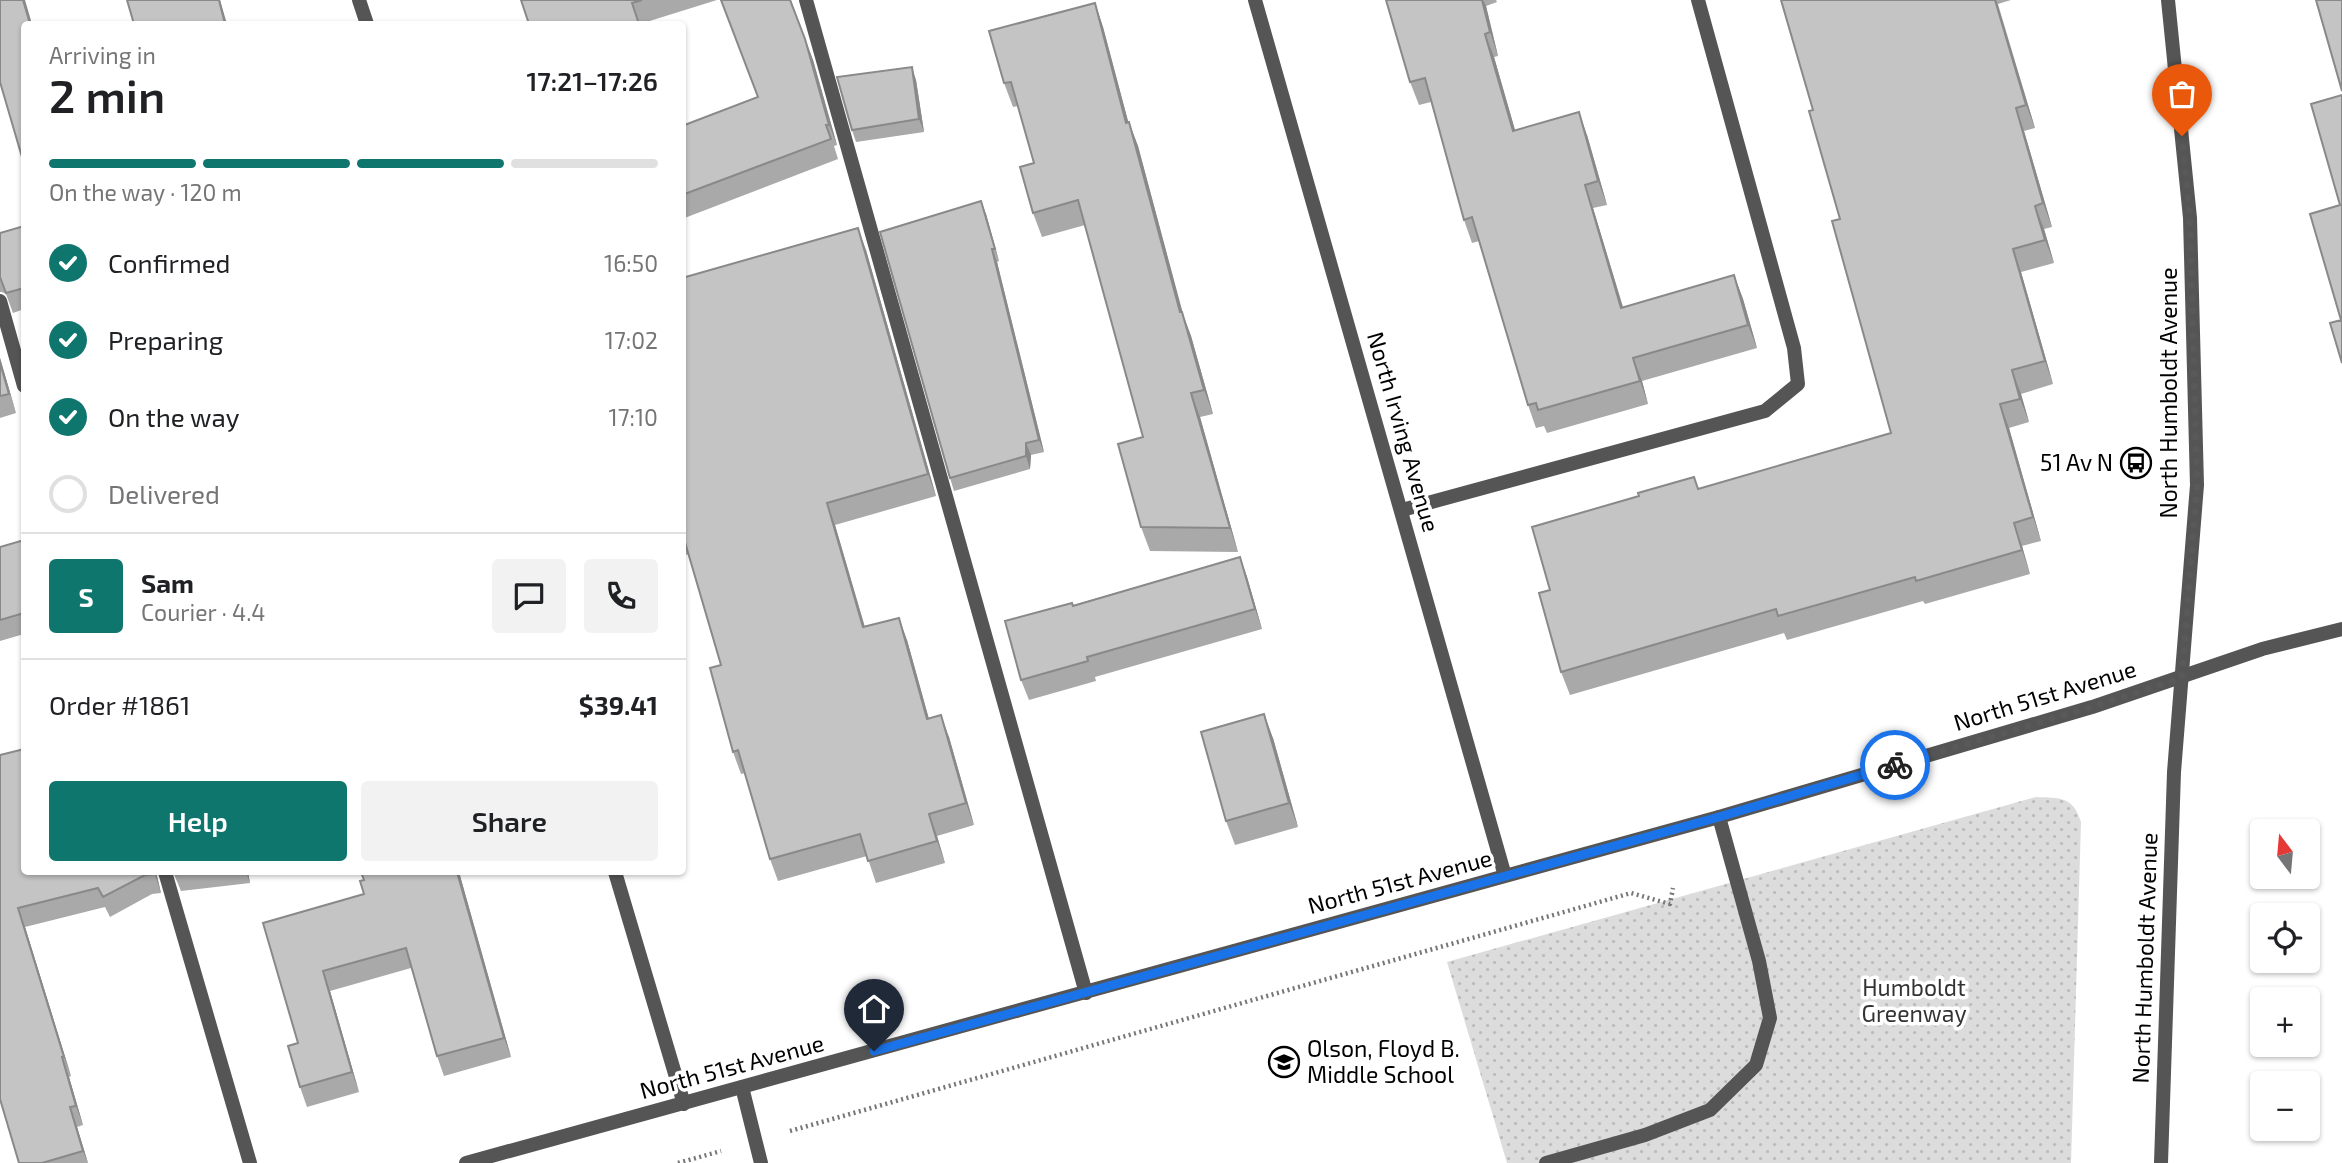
<!DOCTYPE html>
<meta charset="utf-8">
<style>
:root{--surface:#fff;--page:#f2f2f2;--text:#202124;--muted:#757577;--line:#e0e0e0;--accent:#0f766e}
body{margin:0;font-family:"Exo 2",sans-serif;background:var(--page);color:var(--text);height:100vh;display:flex;flex-direction:column;font-size:26px;white-space:nowrap}
*{box-sizing:border-box;margin:0}
p{font-size:23px;color:var(--muted)}
.icon{flex:none;width:38px;height:38px;fill:none;stroke:currentColor;stroke-width:2;stroke-linecap:round;stroke-linejoin:round}
.map{position:relative;flex:1;overflow:hidden}
.drawer{position:absolute;left:21px;top:21px;width:665px;height:854px;display:flex;flex-direction:column;background:var(--surface);border-radius:7px;box-shadow:0 2px 5px #0004}
.drawer>*{flex:none}
.needle{width:46px;rotate:344deg}
.controls{position:absolute;left:2250px;top:819px;display:grid;gap:14px}
.controls a{display:grid;place-items:center;width:70px;height:70px;border-radius:7px;background:var(--surface);box-shadow:0 2px 5px #0004;font-size:35px}
.pin{position:absolute;display:grid;place-items:center;width:60px;height:60px;color:#fff;margin:-72px -30px;border-radius:50% 50% 50% 0;rotate:-45deg;box-shadow:0 0 7px #0007}
.pin .icon{rotate:45deg}
.courier{position:absolute;display:grid;place-items:center;width:70px;height:70px;margin:-35px;border:5px solid #1a73e8;border-radius:50%;background:#fff;color:#222;box-shadow:0 2px 9px #0007}
.overview em{font-style:normal;font-weight:600}
.overview div{display:flex;flex-direction:column-reverse}
.overview{display:flex;align-items:center;justify-content:space-between;height:119px;padding:0 28px}
h1{font-size:46px;font-weight:600;line-height:52px}
.bar{display:grid;grid-template-columns:repeat(4,1fr);gap:10px 7px;align-content:center;height:84px;padding:0 28px}
.bar i{height:9px;border-radius:5px;background:var(--line)}
.bar .on{background:var(--accent)}
.bar p{grid-column:span 4}
.line{display:flex;align-items:center;gap:18px;padding:0 28px;border-top:2px solid var(--line)}
.line div{flex:1}
.round{display:grid;place-items:center;flex:none;width:74px;height:74px;border-radius:7px;background:var(--page)}
ol{padding:0 28px;list-style:none}
li{display:flex;align-items:center;gap:21px;height:77px}
li p{margin-inline-start:auto}
li .icon{padding:7px;border-radius:50%;background:var(--accent);color:#fff;stroke-width:4}
li:last-child{color:var(--muted)}
li i{width:38px;height:38px;border:4px solid var(--line);border-radius:50%}
.primary-button{display:flex;gap:14px;margin-top:auto;padding:14px 28px}
.primary-button a{flex:1;height:80px;border-radius:7px;background:var(--accent);color:#fff;font-size:28px;font-weight:600;line-height:80px;text-align:center}
.primary-button a+a{background:var(--page);color:var(--text)}
.map>svg:first-child{display:block}
</style>
<div class="map">
<svg width="2342" height="1163" viewBox="0 0 2342 1163">
<defs>
<pattern id="green-dots" width="8" height="8" patternUnits="userSpaceOnUse" patternTransform="scale(1.75)"><rect width="8" height="8" fill="#dcdcdc"/><path d="M2 2h.1M6 6h.1" fill="none" stroke="#bbb" stroke-width="1.8" stroke-linecap="round"/></pattern>
</defs>
<rect width="100%" height="100%" fill="#fff"/>
<path fill="url(#green-dots)" d="M 2036,797 C 2060,798 2073,796 2081,822 L 2071,1163 L 1507,1163 L 1447,962 Z"/>
<g fill="none" stroke-linecap="round" stroke-linejoin="round">
<path stroke="#777" stroke-width="4.5" stroke-dasharray="2 3.5" stroke-linecap="butt" d="M 790,1131 L 1631,893 L 1670,904 L 1673,888
M 678,1163 L 721,1151"/>
<path stroke="#555" stroke-width="14" d="M 806,0 L 1086,993
M 0,301 L 24,386
M 1402,510 L 1765,411 L 1798,384 L 1794,348 L 1698,0
M 165,872 L 250,1163
M 742,1087 L 761,1163
M 1546,1163 L 1645,1135 L 1710,1110 L 1756,1065 L 1770,1018 L 1759,961 L 1719,817"/>
<path stroke="#555" stroke-width="14" d="M 359,0 L 367,24
M 1255,0 L 1505,876
M 615,872 L 684,1104
M 466,1163 L 1719,817 L 2092,707 L 2262,649 L 2342,629"/>
<path stroke="#555" stroke-width="14" d="M 2161,1163 L 2174,772 L 2197,485 L 2190,218 L 2168,0"/>
</g>
<path fill="#a9a9a9" d="M 521,0 L 717,0 L 640,24 L 529,24 Z
M 721,0 L 791,0 L 813,60 L 837,145 L 834,146 L 838,159 L 682,219 L 682,126 L 758,97 Z
M 1386,0 L 1496,0 L 1497,2 L 1486,6 L 1498,56 L 1494,57 L 1515,131 L 1587,135 L 1607,205 L 1593,208 L 1623,307 L 1734,275 L 1743,299 L 1757,348 L 1642,381 L 1648,404 L 1547,433 L 1544,426 L 1536,428 L 1528,405 L 1479,241 L 1472,243 L 1464,220 L 1431,102 L 1419,105 L 1410,82 Z
M 1781,0 L 2011,0 L 1998,4 L 2035,128 L 2024,131 L 2052,227 L 2044,229 L 2054,263 L 2021,272 L 2053,384 L 2021,394 L 2029,422 L 2009,428 L 2041,541 L 2022,546 L 2030,574 L 1925,604 L 1923,601 L 1787,640 L 1784,633 L 1570,695 L 1561,672 L 1550,590 L 1639,496 L 1694,477 L 1698,489 L 1891,433 L 1813,110 Z
M 1095,3 L 1103,27 L 1128,122 L 1138,146 L 1182,312 L 1191,336 L 1213,414 L 1200,417 L 1238,552 L 1150,551 L 1141,527 L 1143,437 L 1085,225 L 1042,237 L 1033,213 L 1034,163 L 1018,106 L 1013,107 L 1004,83 Z
M 916,80 L 924,132 L 856,142 L 852,130 Z
M 986,214 L 999,261 L 997,262 L 1044,452 L 1031,455 L 1030,469 L 954,491 L 950,478 Z
M 24,226 L 24,309 L 13,313 L 6,294 L 2,292 L 0,292 L 0,233 Z
M 866,250 L 936,496 L 835,525 L 865,627 L 907,640 L 929,719 L 949,737 L 974,825 L 937,836 L 945,863 L 876,883 L 867,856 L 778,881 L 770,859 L 745,773 L 741,774 L 733,752 L 721,665 L 689,554 L 682,556 L 682,278 Z
M 0,358 L 16,413 L 0,418 Z
M 24,540 L 24,634 L 0,641 L 0,547 Z
M 1240,557 L 1247,577 L 1262,629 L 1095,677 L 1096,681 L 1029,700 L 1021,680 L 1073,605 Z
M 1273,738 L 1298,827 L 1235,845 L 1226,821 Z
M 0,755 L 156,872 L 161,893 L 152,894 L 110,917 L 105,907 L 25,927 L 71,1076 L 69,1077 L 83,1125 L 77,1127 L 88,1163 L 19,1163 Z
M 173,872 L 248,872 L 250,883 L 181,891 Z
M 361,872 L 459,872 L 511,1057 L 444,1076 L 437,1056 L 411,968 L 330,991 L 359,1092 L 307,1107 L 300,1087 L 298,1043 L 263,923 L 364,894 L 364,880 Z"/>
<path fill="#898989" d="M 23,0 L 25,0 L 32,24 L 30,24 Z
M 219,0 L 220,0 L 227,24 L 225,24 Z
M 1482,0 L 1483,0 L 1486,6 L 1498,56 L 1490,32 Z
M 1995,0 L 1996,0 L 2035,128 L 2026,105 Z
M 1095,3 L 1103,27 L 1135,147 L 1126,123 Z
M 1485,34 L 1494,57 L 1522,154 L 1513,131 Z
M 805,39 L 813,60 L 837,145 L 829,125 Z
M 912,67 L 916,80 L 924,132 L 919,119 Z
M 2016,108 L 2024,131 L 2052,227 L 2043,203 Z
M 1579,112 L 1587,135 L 1607,205 L 1598,181 Z
M 1129,122 L 1138,146 L 1189,336 L 1180,312 Z
M 1585,185 L 1593,208 L 1630,331 L 1621,308 Z
M 981,201 L 986,214 L 999,261 L 995,249 Z
M 2035,206 L 2044,229 L 2054,263 L 2045,240 Z
M 858,228 L 866,250 L 936,496 L 928,474 Z
M 992,249 L 997,262 L 1044,452 L 1039,440 Z
M 2013,249 L 2021,272 L 2053,384 L 2045,361 Z
M 1734,275 L 1743,299 L 1757,348 L 1748,325 Z
M 1182,312 L 1191,336 L 1213,414 L 1204,390 Z
M 0,358 L 16,413 L 0,363 Z
M 1633,358 L 1642,381 L 1648,404 L 1640,381 Z
M 2012,370 L 2021,394 L 2029,422 L 2020,399 Z
M 1191,393 L 1200,417 L 1238,552 L 1230,528 Z
M 2000,404 L 2009,428 L 2041,541 L 2033,517 Z
M 1026,443 L 1031,455 L 1030,469 L 1026,456 Z
M 827,503 L 835,525 L 871,649 L 863,627 Z
M 2014,523 L 2022,546 L 2030,574 L 2022,550 Z
M 1240,557 L 1247,577 L 1262,629 L 1255,609 Z
M 899,618 L 907,640 L 935,741 L 927,719 Z
M 1264,714 L 1273,738 L 1298,827 L 1289,803 Z
M 941,715 L 949,737 L 974,825 L 966,803 Z
M 929,814 L 937,836 L 945,863 L 937,841 Z
M 154,872 L 156,872 L 161,893 Z
M 246,872 L 248,872 L 250,883 Z
M 457,872 L 459,872 L 511,1057 L 504,1038 Z
M 18,908 L 25,927 L 71,1076 L 64,1057 Z
M 323,971 L 330,991 L 359,1092 L 352,1072 Z
M 62,1057 L 69,1077 L 83,1125 L 76,1106 Z
M 70,1107 L 77,1127 L 88,1163 L 83,1151 Z"/>
<path fill="#c4c4c4" stroke="#898989" stroke-width="2" d="M 0,0 L 23,0 L 30,24 L 24,24 L 24,164 L 0,82 Z
M 127,0 L 219,0 L 225,24 L 134,24 Z
M 521,0 L 642,0 L 632,3 L 639,24 L 529,24 Z
M 721,0 L 790,0 L 805,39 L 829,125 L 826,125 L 831,139 L 682,195 L 682,126 L 758,97 Z
M 1386,0 L 1482,0 L 1490,32 L 1485,34 L 1513,131 L 1579,112 L 1598,181 L 1585,185 L 1621,308 L 1734,275 L 1748,325 L 1633,358 L 1640,381 L 1538,410 L 1536,403 L 1528,405 L 1472,217 L 1464,220 L 1425,78 L 1410,82 Z
M 1781,0 L 1995,0 L 2026,105 L 2016,108 L 2043,203 L 2035,206 L 2045,240 L 2013,249 L 2045,361 L 2012,370 L 2020,399 L 2000,404 L 2033,517 L 2014,523 L 2022,550 L 1916,581 L 1915,577 L 1778,616 L 1776,609 L 1561,672 L 1539,593 L 1550,590 L 1532,527 L 1639,496 L 1638,493 L 1694,477 L 1698,489 L 1891,433 L 1832,221 L 1840,219 L 1809,111 L 1813,110 Z
M 2316,0 L 2342,0 L 2342,91 Z
M 1095,3 L 1126,123 L 1129,122 L 1180,312 L 1182,312 L 1204,390 L 1191,393 L 1230,528 L 1141,527 L 1118,444 L 1143,437 L 1078,200 L 1033,213 L 1020,167 L 1034,163 L 1011,82 L 1004,83 L 989,31 Z
M 912,67 L 919,119 L 852,130 L 837,77 Z
M 2342,95 L 2342,363 L 2330,323 L 2341,320 L 2310,214 L 2340,205 L 2311,104 Z
M 981,201 L 995,249 L 992,249 L 1039,440 L 1026,443 L 1026,456 L 950,478 L 880,232 Z
M 24,226 L 24,288 L 6,293 L 0,277 L 0,233 Z
M 858,228 L 928,474 L 827,503 L 863,627 L 899,618 L 927,719 L 941,715 L 966,803 L 929,814 L 937,841 L 868,861 L 860,834 L 770,859 L 738,750 L 733,752 L 710,668 L 721,665 L 682,532 L 682,278 Z
M 0,363 L 9,394 L 0,396 Z
M 24,540 L 24,613 L 0,620 L 0,547 Z
M 1240,557 L 1255,609 L 1087,657 L 1088,661 L 1021,680 L 1005,621 L 1072,603 L 1073,606 Z
M 1264,714 L 1289,803 L 1226,821 L 1201,732 Z
M 24,749 L 24,872 L 154,872 L 154,874 L 145,875 L 103,897 L 98,888 L 18,908 L 64,1057 L 62,1057 L 76,1106 L 70,1107 L 83,1151 L 42,1163 L 19,1163 L 0,1099 L 0,755 Z
M 361,872 L 457,872 L 504,1038 L 437,1056 L 406,948 L 323,971 L 352,1072 L 300,1087 L 288,1046 L 298,1043 L 263,923 L 364,894 L 360,881 L 364,880 Z"/>
<g fill="none" stroke-linecap="round" stroke-linejoin="round">
<path stroke="#595959" stroke-width="7" stroke-dasharray="0 12.6" d="M 1895,765 L 2092,707 L 2182,678 L 2197,485 L 2190,218 L 2182,136"/>
<path stroke="#1a73e8" stroke-width="9" d="M 874,1051 L 1719,817 L 1895,765"/>
</g>
<defs>
<g id="bus-ring" transform="scale(1.575)"><circle r="9.5" fill="#fff" stroke="#000" stroke-width="1.5"/><path d="M-5-6H5V4H4V6H2V4H-2V6H-4V4H-5ZM-3.5-4V0h7V-4ZM-3.5 1.2v1.5H-2V1.2ZM2 1.2v1.5H3.5V1.2Z" fill="#000"/></g>
<g id="school-ring" transform="scale(1.575)"><circle r="9.5" fill="#fff" stroke="#000" stroke-width="1.5"/><path d="M0-5L7-2L0 1L-7-2ZM-4 1L0 2.5L4 1V4Q0 6-4 4Z" fill="#000"/></g>
</defs>
<g fill-rule="evenodd">
<use href="#bus-ring" x="2136" y="463"/>
<use href="#school-ring" x="1284" y="1062"/>
</g>
<g text-anchor="middle" stroke-width="7" stroke-linejoin="round" paint-order="stroke">
<g font-size="23" fill="#000" stroke="#fff">
<text transform="translate(2169 393) rotate(-90)" y="8">North Humboldt Avenue</text>
<text transform="translate(1403 432) rotate(74)" y="8">North Irving Avenue</text>
<text transform="translate(2045 696) rotate(-17)" y="8">North 51st Avenue</text>
<text transform="translate(1400 882) rotate(-15)" y="8">North 51st Avenue</text>
<text transform="translate(2145 958) rotate(-88)" y="8">North Humboldt Avenue</text>
<text transform="translate(732 1067) rotate(-15)" y="8">North 51st Avenue</text>
</g>
<g font-size="23" fill="#000" stroke="#fff" text-anchor="end">
<text x="2113" y="471">51 Av N</text>
<text x="1307" y="1057" text-anchor="start">Olson, Floyd B.<tspan x="1307" dy="26">Middle School</tspan></text>
</g>
<g font-size="23" fill="#333" stroke="#fff">
<text x="1914" y="996">Humboldt<tspan x="1914" dy="26">Greenway</tspan></text>
</g>
</g>
</svg>
<div class="controls">
<a><svg class="needle" viewBox="-14 -14 28 28"><path d="M0-13l5 13h-10z" fill="#e53935"/><path d="M0 13l5-13h-10z" fill="#757577"/></svg></a>
<a><svg class="icon" aria-label="locate" viewBox="0 0 24 24"><circle cx="12" cy="12" r="6"/><path d="M12 2v4M12 18v4M2 12h4M18 12h4"/></svg></a>
<a>+</a>
<a>−</a>
</div>
<div class="pin" style="left:2182px;top:136px;background:#ea580c"><svg class="icon" aria-label="bag" viewBox="0 0 24 24"><path d="M5 8h14l-1 12H6zM9 8a3 3 0 0 1 6 0"/></svg></div>
<div class="pin" style="left:874px;top:1051px;background:#1f2937"><svg class="icon" aria-label="home" viewBox="0 0 24 24"><path d="M3 11l9-7 9 7M6 9v11h12V9"/></svg></div>
<div class="courier" style="left:1895px;top:765px"><svg class="icon" aria-label="bike" viewBox="0 0 24 24"><circle cx="6" cy="16" r="4"/><circle cx="18" cy="16" r="4"/><path d="M6 16l4-8h5l3 8M10 8l3 8H6M13 5h3"/></svg></div>
<section class="drawer">
<div class="overview"><div><h1>2 min</h1><p>Arriving in</p></div><em>17:21–17:26</em></div>
<div class="bar"><i class="on"></i><i class="on"></i><i class="on"></i><i></i><p>On the way · 120 m</p></div>
<ol>
<li><svg class="icon" aria-label="check" viewBox="0 0 24 24"><path d="M5 12l5 5 9-10"/></svg>Confirmed<p>16:50</p></li>
<li><svg class="icon" aria-label="check" viewBox="0 0 24 24"><path d="M5 12l5 5 9-10"/></svg>Preparing<p>17:02</p></li>
<li><svg class="icon" aria-label="check" viewBox="0 0 24 24"><path d="M5 12l5 5 9-10"/></svg>On the way<p>17:10</p></li>
<li><i></i>Delivered</li>
</ol>
<div class="line" style="height:126px"><b class="round" style="background:var(--accent);color:#fff">S</b><div><b>Sam</b><p>Courier · 4.4</p></div><a class="round"><svg class="icon" aria-label="chat" viewBox="0 0 24 24"><path d="M4 5h16v11H9l-5 4z"/></svg></a><a class="round"><svg class="icon" aria-label="phone" viewBox="0 0 24 24"><path d="M5 4h4l2 5-3 2q2 4 5 5l2-3 5 2v4C11 20 4 13 5 4z"/></svg></a></div>
<div class="line" style="height:91px"><div>Order #1861</div><b>$39.41</b></div>
<div class="primary-button"><a>Help</a><a>Share</a></div>
</section>
</div>
